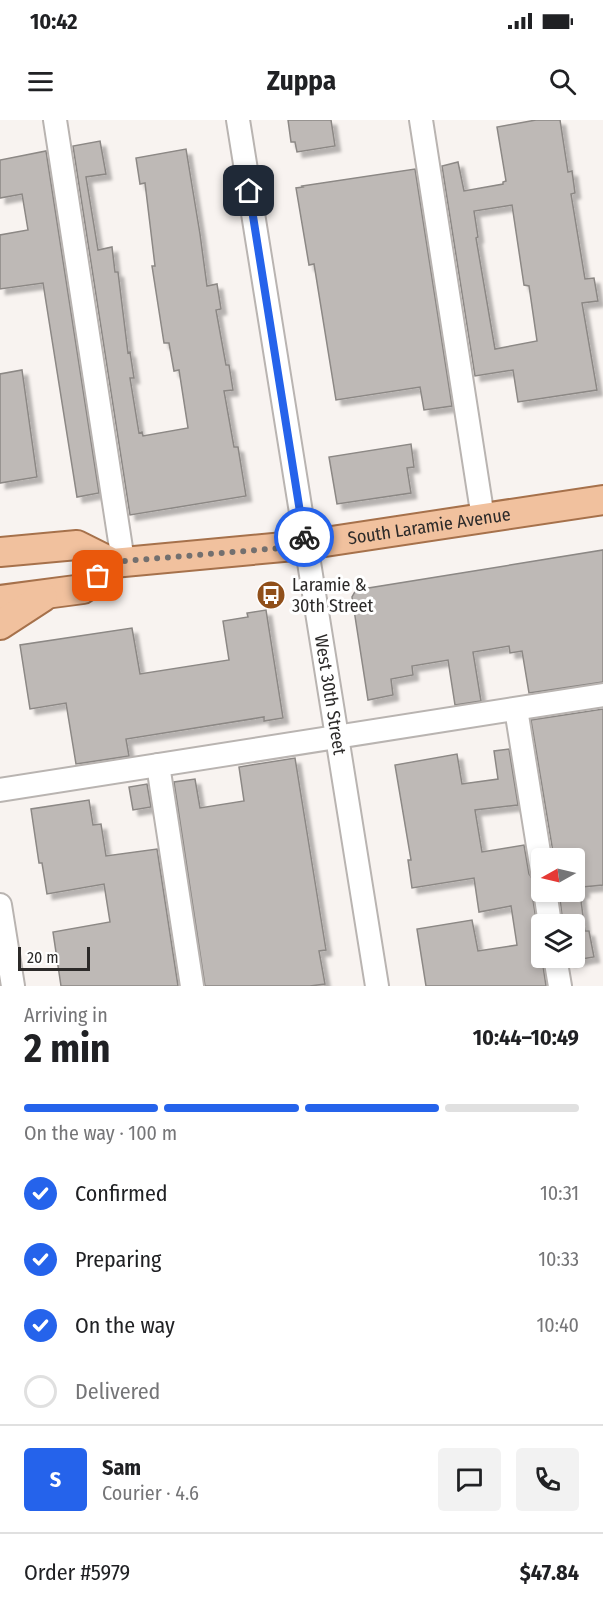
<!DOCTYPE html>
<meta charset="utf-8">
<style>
:root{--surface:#fff;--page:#f2f2f2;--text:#202124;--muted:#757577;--line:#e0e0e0;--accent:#2563eb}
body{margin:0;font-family:"Fira Sans Condensed",sans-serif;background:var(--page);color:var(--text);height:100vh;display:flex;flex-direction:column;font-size:22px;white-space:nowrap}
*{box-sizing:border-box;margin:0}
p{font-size:20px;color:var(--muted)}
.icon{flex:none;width:33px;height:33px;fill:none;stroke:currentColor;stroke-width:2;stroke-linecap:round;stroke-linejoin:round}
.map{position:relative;height:866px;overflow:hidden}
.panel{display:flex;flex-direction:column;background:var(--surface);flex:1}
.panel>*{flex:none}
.needle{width:39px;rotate:262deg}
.buttons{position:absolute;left:531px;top:728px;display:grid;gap:12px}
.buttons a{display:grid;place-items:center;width:54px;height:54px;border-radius:6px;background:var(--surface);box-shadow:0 3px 9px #0003;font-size:30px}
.scale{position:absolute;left:18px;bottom:15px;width:72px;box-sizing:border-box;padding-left:6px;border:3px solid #2c2a29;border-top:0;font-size:16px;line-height:21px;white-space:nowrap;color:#2c2a29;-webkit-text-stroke:4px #fff;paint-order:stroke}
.pin{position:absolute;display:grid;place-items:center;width:51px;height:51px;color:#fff;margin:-26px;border-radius:12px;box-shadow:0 3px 9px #0006}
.courier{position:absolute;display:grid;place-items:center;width:60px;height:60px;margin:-30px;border:4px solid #2563eb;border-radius:50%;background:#fff;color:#222;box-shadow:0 2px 8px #0007}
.head em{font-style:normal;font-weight:700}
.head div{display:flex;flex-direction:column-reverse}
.head{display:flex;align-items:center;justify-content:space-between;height:102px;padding:0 24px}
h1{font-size:39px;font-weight:700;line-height:45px}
.bar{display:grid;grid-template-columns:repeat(4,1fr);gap:9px 6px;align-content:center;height:72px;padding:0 24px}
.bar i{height:8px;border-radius:4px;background:var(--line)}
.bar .selected{background:var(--accent)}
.bar p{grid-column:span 4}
.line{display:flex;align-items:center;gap:15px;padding:0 24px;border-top:2px solid var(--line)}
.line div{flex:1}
.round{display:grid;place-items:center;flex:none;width:63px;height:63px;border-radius:6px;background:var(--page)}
ol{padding:0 24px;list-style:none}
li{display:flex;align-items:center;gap:18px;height:66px}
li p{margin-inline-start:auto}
li .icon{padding:6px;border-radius:50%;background:var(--accent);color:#fff;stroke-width:4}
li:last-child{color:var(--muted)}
li i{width:33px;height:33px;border:3px solid var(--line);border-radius:50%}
.status{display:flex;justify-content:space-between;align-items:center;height:42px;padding:0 30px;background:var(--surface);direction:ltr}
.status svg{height:16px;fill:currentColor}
header{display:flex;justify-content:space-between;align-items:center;height:78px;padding:0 24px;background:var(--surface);font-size:27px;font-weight:700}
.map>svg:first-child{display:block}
</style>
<div class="status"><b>10:42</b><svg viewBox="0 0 49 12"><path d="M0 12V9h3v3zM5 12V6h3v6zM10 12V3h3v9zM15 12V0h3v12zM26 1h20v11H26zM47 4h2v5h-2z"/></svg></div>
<header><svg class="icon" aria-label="menu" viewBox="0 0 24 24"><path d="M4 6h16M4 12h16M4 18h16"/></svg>Zuppa<svg class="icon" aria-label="search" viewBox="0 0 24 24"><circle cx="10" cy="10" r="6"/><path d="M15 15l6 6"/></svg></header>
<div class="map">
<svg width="603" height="866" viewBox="0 0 603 866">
<defs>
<filter id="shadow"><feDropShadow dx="5.5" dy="5.5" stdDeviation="1.5" flood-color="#0004"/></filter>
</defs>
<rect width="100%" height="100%" fill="#f8f3f0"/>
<path fill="#beb9b6" stroke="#8c8885" stroke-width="1.5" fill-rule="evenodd" filter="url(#shadow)" d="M 288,0 L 331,0 L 335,26 L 297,32 L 295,22 L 291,22 Z
M 536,0 L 560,0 L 568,52 L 572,51 L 575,73 L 571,74 L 585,159 L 594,158 L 598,181 L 582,183 L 597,270 L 518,282 L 513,250 L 475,256 L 442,46 L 458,42 L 464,71 L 503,64 L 503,62 L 506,61 L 497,7 ZM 512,85 L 524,165 L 529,166 L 537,221 L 495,229 L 476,118 L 478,117 L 474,91 Z
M 100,21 L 106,54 L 86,57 L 98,130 L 112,127 L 115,152 L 118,152 L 128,233 L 130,232 L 134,258 L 130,258 L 139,313 L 142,312 L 143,316 L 188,308 L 179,250 L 174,251 L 169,223 L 164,223 L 152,146 L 155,146 L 145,63 L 140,64 L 136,38 L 186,29 L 200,114 L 207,166 L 217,164 L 221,189 L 216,190 L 226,245 L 229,245 L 233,270 L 224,271 L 234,327 L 238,327 L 246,376 L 130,395 L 73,26 Z
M 46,31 L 99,373 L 77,377 L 43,163 L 0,169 L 0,115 L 28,110 L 22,74 L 0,78 L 0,40 Z
M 415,49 L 452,286 L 424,290 L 420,267 L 336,280 L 314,144 L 309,145 L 296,68 L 303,67 L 302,66 Z
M 22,250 L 37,357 L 0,363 L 0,254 Z
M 411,324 L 414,347 L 407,348 L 411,373 L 337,384 L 329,337 Z
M 603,430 L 603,562 L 529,573 L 522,531 L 510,533 L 509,526 L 473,532 L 481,581 L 455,585 L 448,540 L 412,546 L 413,555 L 391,559 L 393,575 L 368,580 L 352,477 L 356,470 Z
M 266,490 L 283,598 L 264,601 L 264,597 L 126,619 L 129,636 L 76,644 L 66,583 L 30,589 L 20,525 L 132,508 L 140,554 L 229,540 L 223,501 L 248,497 L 247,493 Z
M 603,589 L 603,765 L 583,767 L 584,772 L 580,773 L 585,811 L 589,811 L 594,837 L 569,841 L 569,837 L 574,837 L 574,804 L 563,804 L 559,771 L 574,771 L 574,738 L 554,738 L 531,600 Z
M 509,629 L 518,685 L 475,690 L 482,732 L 524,725 L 529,754 L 535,762 L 532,773 L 537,806 L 542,814 L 542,839 L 546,866 L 426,866 L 417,809 L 472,800 L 478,831 L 517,825 L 511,786 L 479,792 L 474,758 L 412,768 L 408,740 L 411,740 L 395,645 L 457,634 L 462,664 L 498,659 L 494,631 Z
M 295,638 L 326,830 L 319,831 L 325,864 L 310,866 L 205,866 L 174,662 L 195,659 L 200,688 L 244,681 L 239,647 Z
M 147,664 L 151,687 L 133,690 L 129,667 Z
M 89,680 L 93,705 L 101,704 L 106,736 L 157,729 L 178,866 L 61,866 L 53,812 L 110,802 L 104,764 L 47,774 L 42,743 L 39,743 L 31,689 Z"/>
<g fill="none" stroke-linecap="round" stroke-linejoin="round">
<g stroke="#b9b4b1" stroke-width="26">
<g id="minor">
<path d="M 55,0 L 123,441"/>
<path id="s1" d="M 238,0 L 377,866"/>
<path d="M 421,0 L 483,398"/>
<path d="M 516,589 L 542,751"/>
<path d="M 158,645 L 192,866"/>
<path d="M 0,670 L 603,575"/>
<path d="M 545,771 L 550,804"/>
<path d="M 0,785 L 13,866"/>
<path d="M 555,837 L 560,866"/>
</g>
</g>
<g stroke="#a6714b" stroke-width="32">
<g id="major">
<path id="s2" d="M 0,432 L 77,425 L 113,443 L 305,425 L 603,380"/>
<path d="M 0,480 L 83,469 L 113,443"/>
<path d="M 0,505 L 43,477"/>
</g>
</g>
<use href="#minor" stroke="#fff" stroke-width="22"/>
<use href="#major" stroke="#f1c19e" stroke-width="28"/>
</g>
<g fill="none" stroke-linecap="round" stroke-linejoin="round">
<path stroke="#73706f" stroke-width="6" stroke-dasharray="0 10.8" d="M 98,456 L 113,442 L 305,426 L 304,417"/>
<path stroke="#2563eb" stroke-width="8" d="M 249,71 L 304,417"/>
</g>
<defs>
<g id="bus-disc" transform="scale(1.5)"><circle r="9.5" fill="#904f1a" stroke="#fff"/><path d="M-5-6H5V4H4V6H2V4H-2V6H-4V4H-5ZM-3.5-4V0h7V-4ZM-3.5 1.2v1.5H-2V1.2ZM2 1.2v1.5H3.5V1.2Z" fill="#fff"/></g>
</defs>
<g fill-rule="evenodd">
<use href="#bus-disc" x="271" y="475"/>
</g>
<g text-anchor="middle" stroke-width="6" stroke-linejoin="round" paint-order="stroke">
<g font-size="18" fill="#2c2a29" stroke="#fff">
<text dy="6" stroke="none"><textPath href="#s2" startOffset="436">South Laramie Avenue</textPath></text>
<text dy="6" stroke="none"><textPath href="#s1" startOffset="582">West 30th Street</textPath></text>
</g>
<g font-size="18" fill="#2c2a29" stroke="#fff" text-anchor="start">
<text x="292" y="471">Laramie &amp;<tspan x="292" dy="21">30th Street</tspan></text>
</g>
</g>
</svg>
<div class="buttons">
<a><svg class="needle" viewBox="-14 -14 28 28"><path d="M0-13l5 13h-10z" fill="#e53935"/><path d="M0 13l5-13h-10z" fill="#757577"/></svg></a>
<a><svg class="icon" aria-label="layers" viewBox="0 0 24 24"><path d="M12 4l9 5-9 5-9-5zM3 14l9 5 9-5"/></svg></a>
</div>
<div class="scale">20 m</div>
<div class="pin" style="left:98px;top:456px;background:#ea580c"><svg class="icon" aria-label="bag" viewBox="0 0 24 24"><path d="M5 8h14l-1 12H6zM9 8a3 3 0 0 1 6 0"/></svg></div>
<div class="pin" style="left:249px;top:71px;background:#1f2937"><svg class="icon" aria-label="home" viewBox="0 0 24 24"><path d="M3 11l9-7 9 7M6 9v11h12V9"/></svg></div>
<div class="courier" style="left:304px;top:417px"><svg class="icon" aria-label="bike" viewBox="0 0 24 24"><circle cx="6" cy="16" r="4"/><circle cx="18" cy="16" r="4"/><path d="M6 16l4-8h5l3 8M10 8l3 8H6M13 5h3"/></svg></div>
</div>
<section class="panel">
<div class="head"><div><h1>2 min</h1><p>Arriving in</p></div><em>10:44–10:49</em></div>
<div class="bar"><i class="selected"></i><i class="selected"></i><i class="selected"></i><i></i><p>On the way · 100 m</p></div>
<ol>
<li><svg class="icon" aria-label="check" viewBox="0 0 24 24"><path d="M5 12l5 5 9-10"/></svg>Confirmed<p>10:31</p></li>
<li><svg class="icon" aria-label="check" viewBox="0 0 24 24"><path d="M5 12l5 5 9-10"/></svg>Preparing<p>10:33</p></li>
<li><svg class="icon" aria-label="check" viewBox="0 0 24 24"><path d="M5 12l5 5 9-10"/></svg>On the way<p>10:40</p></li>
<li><i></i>Delivered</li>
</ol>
<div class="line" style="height:108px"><b class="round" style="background:var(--accent);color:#fff">S</b><div><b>Sam</b><p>Courier · 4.6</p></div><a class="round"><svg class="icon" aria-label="chat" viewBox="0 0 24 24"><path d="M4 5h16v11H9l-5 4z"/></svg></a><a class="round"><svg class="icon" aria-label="phone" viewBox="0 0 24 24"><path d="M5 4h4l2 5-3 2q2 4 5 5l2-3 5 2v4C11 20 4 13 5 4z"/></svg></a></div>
<div class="line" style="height:78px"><div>Order #5979</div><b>$47.84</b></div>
</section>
